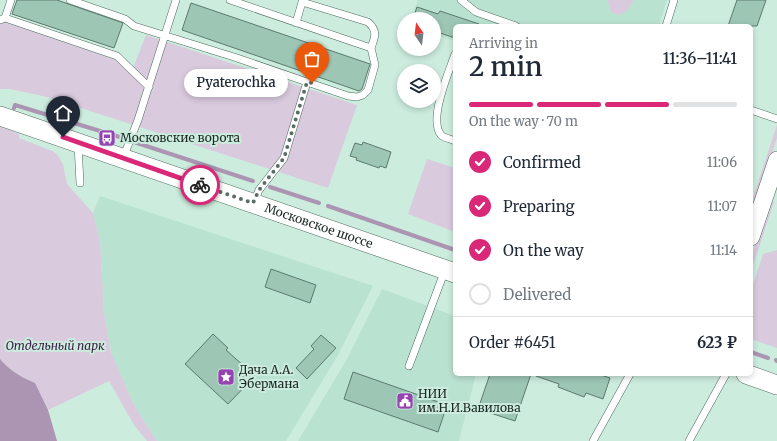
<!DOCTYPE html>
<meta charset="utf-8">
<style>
:root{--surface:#fff;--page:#f2f2f3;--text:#1f2937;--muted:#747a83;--line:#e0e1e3;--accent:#db2777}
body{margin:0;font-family:Merriweather,serif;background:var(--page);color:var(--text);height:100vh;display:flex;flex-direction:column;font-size:15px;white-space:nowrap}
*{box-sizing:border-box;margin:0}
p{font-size:13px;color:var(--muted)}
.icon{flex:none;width:22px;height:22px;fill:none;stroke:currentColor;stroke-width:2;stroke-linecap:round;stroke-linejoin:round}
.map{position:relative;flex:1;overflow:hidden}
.details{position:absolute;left:453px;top:24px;width:300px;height:352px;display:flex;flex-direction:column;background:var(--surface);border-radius:6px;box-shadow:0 2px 6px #0003}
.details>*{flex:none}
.needle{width:26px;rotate:346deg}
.buttons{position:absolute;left:397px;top:12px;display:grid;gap:8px}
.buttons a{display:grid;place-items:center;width:44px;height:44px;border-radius:50%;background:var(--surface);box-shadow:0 2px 6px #0003;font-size:20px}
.pin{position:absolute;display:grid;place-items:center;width:34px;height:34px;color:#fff;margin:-41px -17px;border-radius:50% 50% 50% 0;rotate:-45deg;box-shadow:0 0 4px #0007}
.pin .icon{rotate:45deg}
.courier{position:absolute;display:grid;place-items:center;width:40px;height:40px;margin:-20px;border:3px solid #db2777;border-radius:50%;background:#fff;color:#222;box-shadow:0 1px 5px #0007}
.bubble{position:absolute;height:28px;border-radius:14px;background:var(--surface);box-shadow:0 2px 6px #0003;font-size:13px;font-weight:600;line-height:28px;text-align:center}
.head em{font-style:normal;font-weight:600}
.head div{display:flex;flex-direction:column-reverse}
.head{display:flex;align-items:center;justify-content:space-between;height:68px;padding:0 16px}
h1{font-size:26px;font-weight:600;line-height:30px}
.bar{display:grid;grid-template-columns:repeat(4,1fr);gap:6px 4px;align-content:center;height:48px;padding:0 16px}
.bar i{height:5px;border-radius:3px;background:var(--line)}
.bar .current{background:var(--accent)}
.bar p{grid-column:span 4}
.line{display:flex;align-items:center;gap:10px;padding:0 16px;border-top:1px solid var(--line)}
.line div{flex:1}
ol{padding:0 16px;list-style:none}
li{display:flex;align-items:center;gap:12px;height:44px}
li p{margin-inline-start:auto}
li .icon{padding:4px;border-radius:50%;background:var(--accent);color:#fff;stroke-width:4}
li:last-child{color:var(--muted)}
li i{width:22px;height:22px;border:2px solid var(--line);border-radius:50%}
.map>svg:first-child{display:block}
</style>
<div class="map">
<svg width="777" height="441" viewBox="0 0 777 441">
<rect width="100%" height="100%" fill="#ccecde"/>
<path fill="#bae2d1" d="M 418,0 L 667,0 L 659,26 L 455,26 L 455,41 L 434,35 L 434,19 L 411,19 Z
M 100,196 L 373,286 L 338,355 L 286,441 L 157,441 L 143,420 L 132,401 L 113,359 L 110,346 L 104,313 L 100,241 L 93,213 Z
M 382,289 L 455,316 L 455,374 L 476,374 L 459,441 L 298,441 L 347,359 Z"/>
<path fill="#d9cade" d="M 607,0 L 634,0 L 627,11 L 619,15 L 611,12 Z
M 0,20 L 134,66 L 146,35 L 357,105 L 328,188 L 47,97 L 10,89 L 0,89 Z
M 777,125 L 777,138 L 751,216 L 751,203 Z
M 0,126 L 19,134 L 19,138 L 52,151 L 57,154 L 63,164 L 67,184 L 93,213 L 100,241 L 104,313 L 111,352 L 132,401 L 143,420 L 157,441 L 147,441 L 134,425 L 109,381 L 48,410 L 57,441 L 0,441 Z
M 427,159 L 455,168 L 455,232 L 408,214 Z
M 771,201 L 774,202 L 751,272 L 751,257 L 769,204 Z
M 777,250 L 777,348 L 751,339 L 751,291 L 763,254 Z"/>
<path fill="#ab95b3" d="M 0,359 C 10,371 21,377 35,383 L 48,410 L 57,441 L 0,441 Z"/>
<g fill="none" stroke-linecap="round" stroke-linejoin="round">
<path stroke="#ab95b3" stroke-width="4" d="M 14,108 L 15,105 L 123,138
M 134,142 L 253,181
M 270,187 L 319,203
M 328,206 L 455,250
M 751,352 L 768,358
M 776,360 L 777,361"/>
</g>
<path fill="#9dc6b5" stroke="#5c7a6e" d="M 17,0 L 57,0 L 123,23 L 114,48 L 12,14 Z
M 737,0 L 766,0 L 757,26 L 728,26 Z
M 191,3 L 370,64 L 362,89 L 359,91 L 182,30 Z
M 417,7 L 438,14 L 440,11 L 479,24 L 479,26 L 455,26 L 455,38 L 434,31 L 434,19 L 413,19 Z
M 363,142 L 391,152 L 386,168 L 380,166 L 379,168 L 356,160 L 357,158 L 350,156 L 355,143 L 362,145 Z
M 271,269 L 316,285 L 310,303 L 265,287 Z
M 213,334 L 228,348 L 226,350 L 255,376 L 228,404 L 185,364 Z
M 321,335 L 336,348 L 307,379 L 296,368 L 314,349 L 311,346 Z
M 353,372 L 447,405 L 438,432 L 344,399 Z
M 490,374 L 531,374 L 515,421 L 478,409 Z
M 536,374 L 598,374 L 610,378 L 603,399 L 586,393 L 584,397 L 558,387 L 559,384 L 536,376 Z"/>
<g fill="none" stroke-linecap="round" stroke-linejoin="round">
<g stroke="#4e6b5f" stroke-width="8">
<path id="service" d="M 70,0 L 125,19 L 134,26 L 234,57 L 348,96 L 357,97 L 363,95 L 368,90 L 375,65 L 371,48 L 230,0
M 461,0 L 476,12 L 516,26
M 5,18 L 11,0
M 0,20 L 5,18 L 117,56 L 149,87
M 296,23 L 302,2 L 368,22 C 378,31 375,37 371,48
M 666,26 L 674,0
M 455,54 C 449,72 428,119 441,135 C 444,138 451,139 455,141
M 751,110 L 777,119
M 78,145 L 80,183
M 123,158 L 138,120 L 176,0
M 254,202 L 259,190 L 284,158 L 307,82
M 409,366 L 445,270
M 593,441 L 630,374
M 689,441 L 726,374"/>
</g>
<g stroke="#4e6b5f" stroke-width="18">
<path id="tertiary" d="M 751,237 L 777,160"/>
</g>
<g stroke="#4e6b5f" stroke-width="20">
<g id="secondary">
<path id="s1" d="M 0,116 L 455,273"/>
<path d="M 746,374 L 777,385"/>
</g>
</g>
<use href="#service" stroke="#fff" stroke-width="7"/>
<use href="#tertiary" stroke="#fff" stroke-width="17"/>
<use href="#secondary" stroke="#fff" stroke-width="19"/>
</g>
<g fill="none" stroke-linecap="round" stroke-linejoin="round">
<path stroke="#5a6d64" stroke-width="4" stroke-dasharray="0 7.2" d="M 200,185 L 253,203 L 259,190 L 284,158 L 307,82 L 312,83"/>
<path stroke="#db2777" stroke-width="5" d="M 63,137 L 200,185"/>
</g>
<defs>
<g id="bus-square" transform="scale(0.9)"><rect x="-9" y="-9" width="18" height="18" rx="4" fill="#9643b2" stroke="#ccecde"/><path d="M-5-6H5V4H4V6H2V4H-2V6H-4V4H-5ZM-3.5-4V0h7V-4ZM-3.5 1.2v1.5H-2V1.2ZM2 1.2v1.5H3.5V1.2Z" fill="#fff"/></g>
<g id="sight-square" transform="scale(0.9)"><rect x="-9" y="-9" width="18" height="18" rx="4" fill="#9643b2" stroke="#ccecde"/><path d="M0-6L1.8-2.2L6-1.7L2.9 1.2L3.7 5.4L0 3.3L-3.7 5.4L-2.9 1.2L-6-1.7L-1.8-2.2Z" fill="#fff"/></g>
<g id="civic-square" transform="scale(0.9)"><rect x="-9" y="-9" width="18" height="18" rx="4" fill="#9643b2" stroke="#ccecde"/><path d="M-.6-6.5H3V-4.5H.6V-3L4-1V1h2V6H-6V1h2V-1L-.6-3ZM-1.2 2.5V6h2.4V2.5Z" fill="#fff"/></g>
</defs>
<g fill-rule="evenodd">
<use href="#bus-square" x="107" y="138"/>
<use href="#sight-square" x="226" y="377"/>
<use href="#civic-square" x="405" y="401"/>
</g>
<g text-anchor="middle" stroke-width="4" stroke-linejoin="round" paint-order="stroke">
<g font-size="12" fill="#1c2823" stroke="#ccecde" text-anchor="start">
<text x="120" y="142">Московские ворота</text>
<text x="239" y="374">Дача А.А.<tspan x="239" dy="14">Эбермана</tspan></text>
<text x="418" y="398">НИИ<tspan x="418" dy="14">им.Н.И.Вавилова</tspan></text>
</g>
<g font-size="12" fill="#1c2823" stroke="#ccecde">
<text dy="4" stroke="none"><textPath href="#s1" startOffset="337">Московское шоссе</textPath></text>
</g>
<g font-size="12" font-style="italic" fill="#3c1d46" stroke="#ccecde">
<text x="55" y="350">Отдельный парк</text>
</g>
</g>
</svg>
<div class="buttons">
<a><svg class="needle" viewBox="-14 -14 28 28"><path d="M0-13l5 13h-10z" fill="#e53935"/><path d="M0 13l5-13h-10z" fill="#747a83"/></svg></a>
<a><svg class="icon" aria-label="layers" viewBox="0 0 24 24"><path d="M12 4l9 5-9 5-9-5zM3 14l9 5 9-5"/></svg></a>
</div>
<div class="pin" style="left:312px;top:83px;background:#ea580c"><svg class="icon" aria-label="bag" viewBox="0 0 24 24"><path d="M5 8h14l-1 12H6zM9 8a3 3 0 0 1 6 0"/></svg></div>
<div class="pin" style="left:63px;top:137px;background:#1f2937"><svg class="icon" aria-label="home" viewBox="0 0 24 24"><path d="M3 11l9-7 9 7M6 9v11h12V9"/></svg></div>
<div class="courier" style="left:200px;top:185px"><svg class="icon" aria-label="bike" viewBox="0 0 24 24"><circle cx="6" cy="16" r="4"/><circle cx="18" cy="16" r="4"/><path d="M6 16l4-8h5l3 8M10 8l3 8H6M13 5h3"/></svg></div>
<div class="bubble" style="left:184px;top:69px;width:104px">Pyaterochka</div>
<section class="details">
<div class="head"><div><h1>2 min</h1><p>Arriving in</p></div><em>11:36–11:41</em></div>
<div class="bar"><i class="current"></i><i class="current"></i><i class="current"></i><i></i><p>On the way · 70 m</p></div>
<ol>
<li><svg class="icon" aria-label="check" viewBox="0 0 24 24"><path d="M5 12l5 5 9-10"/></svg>Confirmed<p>11:06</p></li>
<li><svg class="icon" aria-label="check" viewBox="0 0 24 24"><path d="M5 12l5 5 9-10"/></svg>Preparing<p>11:07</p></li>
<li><svg class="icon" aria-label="check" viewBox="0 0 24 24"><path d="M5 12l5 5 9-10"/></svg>On the way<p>11:14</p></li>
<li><i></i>Delivered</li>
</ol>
<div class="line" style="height:52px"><div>Order #6451</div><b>623 ₽</b></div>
</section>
</div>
